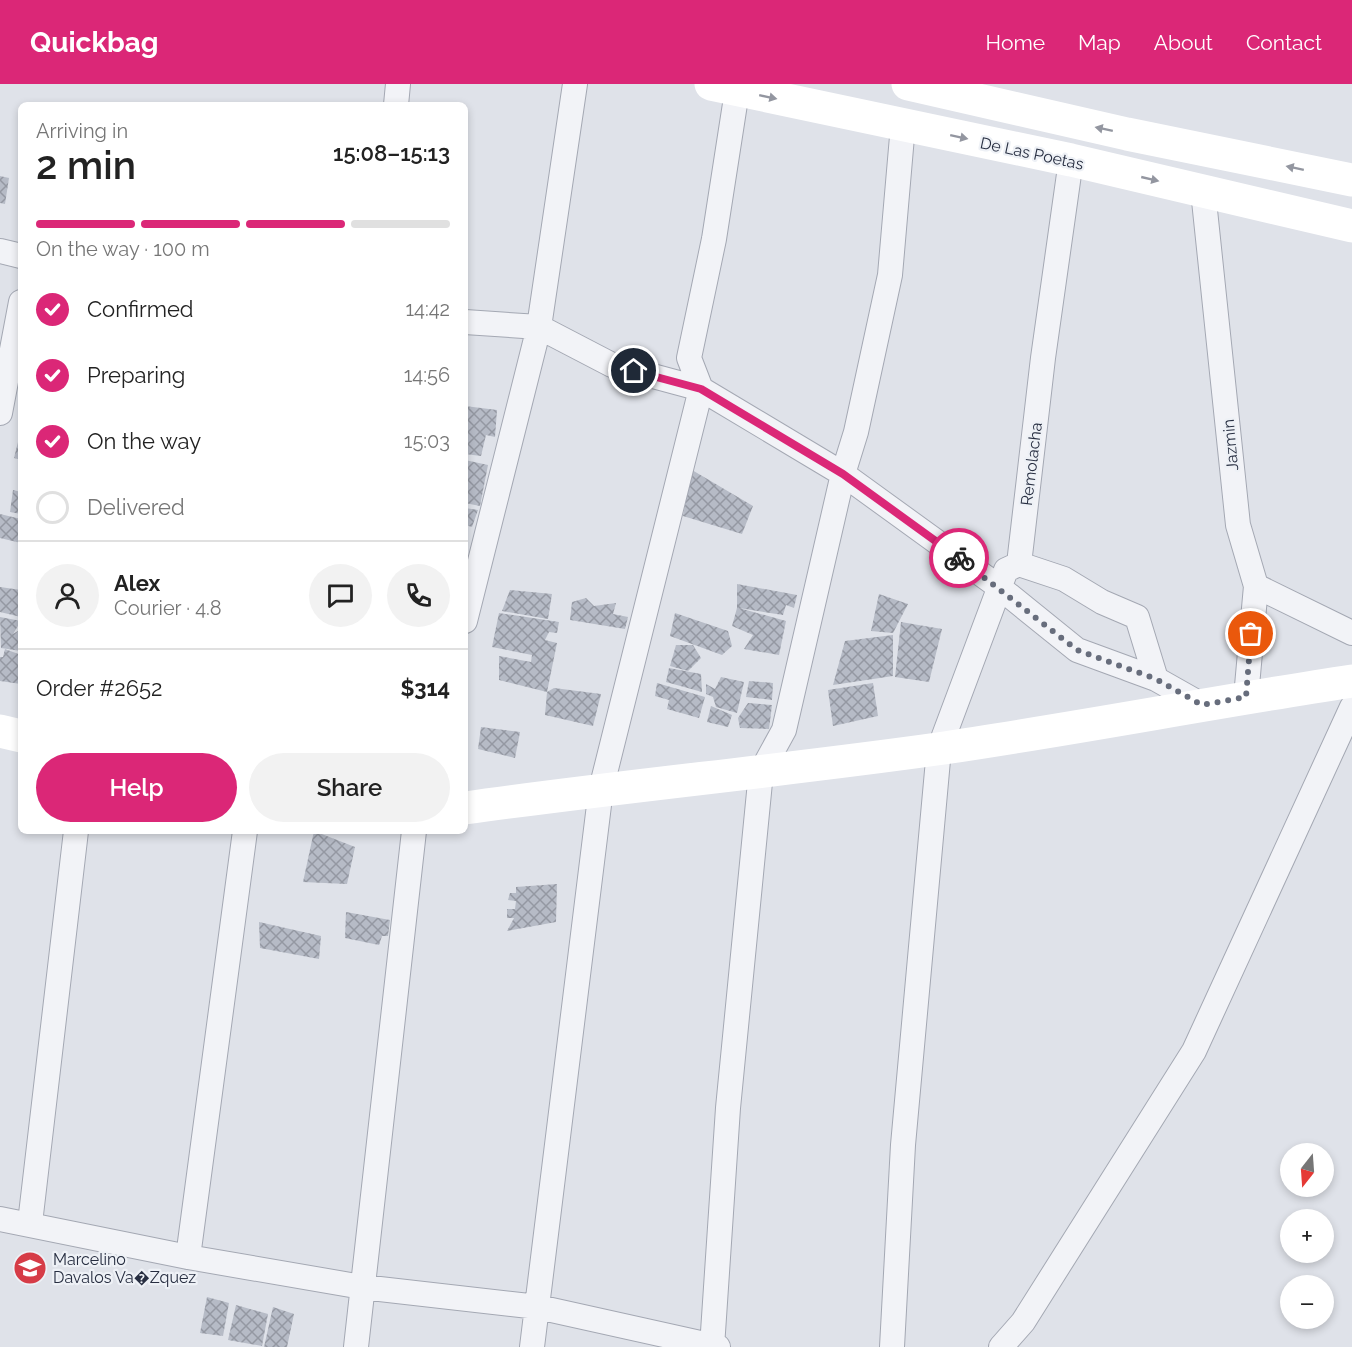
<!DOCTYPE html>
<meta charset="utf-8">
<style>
:root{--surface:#fff;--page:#f2f2f2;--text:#222;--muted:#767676;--line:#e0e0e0;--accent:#db2777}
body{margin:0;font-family:Raleway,sans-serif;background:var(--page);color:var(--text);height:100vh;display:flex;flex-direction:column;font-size:22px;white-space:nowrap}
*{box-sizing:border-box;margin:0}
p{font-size:20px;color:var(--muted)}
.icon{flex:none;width:33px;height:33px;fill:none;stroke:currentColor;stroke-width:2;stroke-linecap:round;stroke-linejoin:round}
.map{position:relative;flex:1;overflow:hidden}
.sheet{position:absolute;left:18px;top:18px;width:450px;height:732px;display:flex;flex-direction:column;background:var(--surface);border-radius:9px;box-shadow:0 3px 9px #0003}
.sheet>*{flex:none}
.needle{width:39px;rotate:197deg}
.controls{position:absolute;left:1280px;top:1059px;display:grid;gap:12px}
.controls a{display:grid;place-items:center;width:54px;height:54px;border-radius:50%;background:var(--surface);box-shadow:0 3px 9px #0003;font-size:30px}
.pin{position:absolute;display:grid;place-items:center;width:51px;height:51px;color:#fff;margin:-26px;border:3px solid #fff;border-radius:50%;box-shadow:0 2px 6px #0007}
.courier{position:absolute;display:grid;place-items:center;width:60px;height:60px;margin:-30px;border:4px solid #db2777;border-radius:50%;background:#fff;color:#222;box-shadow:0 2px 8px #0007}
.overview em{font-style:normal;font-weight:600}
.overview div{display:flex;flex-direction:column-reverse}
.overview{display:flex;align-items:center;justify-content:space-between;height:102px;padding:0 18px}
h1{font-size:39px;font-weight:600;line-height:45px}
.bar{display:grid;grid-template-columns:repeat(4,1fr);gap:9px 6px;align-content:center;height:72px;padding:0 18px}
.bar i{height:8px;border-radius:4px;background:var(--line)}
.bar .current{background:var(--accent)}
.bar p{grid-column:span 4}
.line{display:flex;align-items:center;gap:15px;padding:0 18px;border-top:2px solid var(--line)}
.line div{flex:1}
.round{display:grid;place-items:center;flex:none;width:63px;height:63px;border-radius:32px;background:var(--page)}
ol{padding:0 18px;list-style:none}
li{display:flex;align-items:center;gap:18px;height:66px}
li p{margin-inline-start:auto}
li .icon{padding:6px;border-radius:50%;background:var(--accent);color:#fff;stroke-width:4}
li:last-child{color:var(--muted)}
li i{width:33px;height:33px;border:3px solid var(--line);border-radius:50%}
.button{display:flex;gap:12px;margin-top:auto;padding:12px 18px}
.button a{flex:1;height:69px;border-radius:36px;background:var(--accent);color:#fff;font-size:24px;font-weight:600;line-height:69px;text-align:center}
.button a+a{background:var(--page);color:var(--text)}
header{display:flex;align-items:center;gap:36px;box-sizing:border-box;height:84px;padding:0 30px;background:var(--accent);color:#fff}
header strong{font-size:28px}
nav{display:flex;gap:33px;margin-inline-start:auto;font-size:21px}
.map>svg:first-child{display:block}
</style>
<header>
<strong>Quickbag</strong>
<nav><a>Home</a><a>Map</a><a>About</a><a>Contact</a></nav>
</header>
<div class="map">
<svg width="1352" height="1263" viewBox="0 0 1352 1263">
<defs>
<pattern id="building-cross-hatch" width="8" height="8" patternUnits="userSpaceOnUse" patternTransform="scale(1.5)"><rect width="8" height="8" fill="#b6bbc6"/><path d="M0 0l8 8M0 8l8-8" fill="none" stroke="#9498a2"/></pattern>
</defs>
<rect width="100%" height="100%" fill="#dfe2e9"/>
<path fill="url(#building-cross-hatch)" d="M 0,92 L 9,94 L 5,120 L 0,119 Z
M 465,322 L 497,326 L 495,353 L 486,351 L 481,372 L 465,370 Z
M 20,350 L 21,350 L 21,376 L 14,374 Z
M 465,376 L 488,381 L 480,422 L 465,419 Z
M 692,386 L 753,422 L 742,450 L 683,432 Z
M 13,406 L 21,408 L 21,430 L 10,428 Z
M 465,424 L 478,426 L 472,443 L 465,441 Z
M 0,430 L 21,435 L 21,459 L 0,454 Z
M 737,500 L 797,511 L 794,524 L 786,521 L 783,531 L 739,524 L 786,537 L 779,571 L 744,565 L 753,551 L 732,542 L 737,524 Z
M 0,503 L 21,506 L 21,533 L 0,528 Z
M 510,506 L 552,510 L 548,535 L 502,527 Z
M 879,510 L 908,520 L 893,549 L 871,547 Z
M 586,514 L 594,522 L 616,519 L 613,530 L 628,533 L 625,545 L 570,536 L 572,518 Z
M 499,529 L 559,538 L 557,549 L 549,548 L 545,556 L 557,559 L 547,608 L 554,604 L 601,610 L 593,642 L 545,631 L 547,608 L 499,596 L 499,572 L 531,578 L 532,571 L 492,563 Z
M 675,529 L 728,547 L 732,562 L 722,571 L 670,552 Z
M 0,533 L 21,537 L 13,550 L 21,545 L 21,567 L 1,564 Z
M 901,538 L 942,545 L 929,598 L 895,593 Z
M 893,551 L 893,592 L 833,601 L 845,557 Z
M 676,561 L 693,561 L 701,574 L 688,587 L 670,582 Z
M 5,565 L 21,571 L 21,600 L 0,597 L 0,573 L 3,573 Z
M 669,584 L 701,590 L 702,608 L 666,598 Z
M 721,593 L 744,598 L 737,629 L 716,623 L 713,613 L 706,610 L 706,600 L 715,605 Z
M 749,597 L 773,599 L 772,616 L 746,613 Z
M 657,599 L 705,613 L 699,634 L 667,625 L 669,616 L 655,612 Z
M 873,599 L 878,632 L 833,642 L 828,606 Z
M 748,619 L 772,621 L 769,645 L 740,644 L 738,634 Z
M 711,622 L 732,631 L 728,643 L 707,638 Z
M 481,643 L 520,648 L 515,674 L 478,665 Z
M 314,747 L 355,763 L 347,800 L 303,798 Z
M 557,800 L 556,838 L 507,847 L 514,834 L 507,834 L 507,825 L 515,825 L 516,817 L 508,816 L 510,809 L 516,809 L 516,803 Z
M 346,828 L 390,836 L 388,852 L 382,852 L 379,861 L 345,854 Z
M 259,838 L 321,852 L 319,875 L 260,864 Z
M 207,1213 L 229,1219 L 223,1252 L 200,1249 Z
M 236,1221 L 268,1230 L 262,1262 L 228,1256 Z
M 273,1223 L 294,1230 L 287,1263 L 264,1263 Z"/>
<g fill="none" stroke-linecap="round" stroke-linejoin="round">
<g stroke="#a4a8b3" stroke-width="26">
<path id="street" d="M 396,21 L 398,0
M 1203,107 L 1238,441 L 1256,502 L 1246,613
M 0,167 L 21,172
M 465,238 L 539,243 L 612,281 L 701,305 L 843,390 L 999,503 L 1077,566 L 1156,595 L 1202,621
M 0,329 L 21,218
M 1019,480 L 1064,495 L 1102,518 L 1137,533 L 1156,595
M 1256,502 L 1352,549
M 465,537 L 539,243 L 575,0
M 0,1135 L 188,1173 L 362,1203 L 538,1223 L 718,1263
M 30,1139 L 76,747
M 188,1173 L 245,747
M 356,1263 L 414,747
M 532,1263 L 601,705 L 701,305 L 689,274 L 714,155 L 737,7
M 712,1263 L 728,1024 L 761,688 L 784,646 L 843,390 L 856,348 L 890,191 L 903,41
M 892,1263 L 903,1061 L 939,665 L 1006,486 L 1019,480 L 1043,274 L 1071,76
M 1001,1263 L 1023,1238 L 1194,967 L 1352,623"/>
</g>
<use href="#street" stroke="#f2f3f7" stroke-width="24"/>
<path stroke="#fff" stroke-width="33" d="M 711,0 L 1071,76 L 1352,142
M 908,0 L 1127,50 L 1352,96
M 0,647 L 21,652
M 465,724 C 622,702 780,687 937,665 C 1075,645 1213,618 1352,597"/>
</g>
<defs><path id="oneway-solid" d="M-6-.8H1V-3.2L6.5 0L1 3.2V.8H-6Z" transform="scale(1.5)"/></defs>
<g fill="#9396a0">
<use href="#oneway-solid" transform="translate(768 13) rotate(12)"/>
<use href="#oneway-solid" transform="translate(1104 45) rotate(-168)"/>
<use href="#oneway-solid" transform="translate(959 53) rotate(12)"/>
<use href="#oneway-solid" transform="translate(1295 84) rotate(-168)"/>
<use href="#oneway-solid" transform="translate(1150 95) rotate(13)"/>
</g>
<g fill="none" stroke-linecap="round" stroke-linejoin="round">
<path stroke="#676d7c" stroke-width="6" stroke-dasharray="0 10.8" d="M 959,474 L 1077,566 L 1156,595 L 1202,621 L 1246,613 L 1251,550"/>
<path stroke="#db2777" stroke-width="8" d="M 634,287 L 701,305 L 843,390 L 959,474"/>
</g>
<defs>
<g id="school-disc" transform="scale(1.725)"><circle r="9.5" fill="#d63c47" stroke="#eef1f6"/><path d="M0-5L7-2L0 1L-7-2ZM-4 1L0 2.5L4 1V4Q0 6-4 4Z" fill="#fff"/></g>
</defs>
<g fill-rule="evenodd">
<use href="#school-disc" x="30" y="1184"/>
</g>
<g text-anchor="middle" stroke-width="4.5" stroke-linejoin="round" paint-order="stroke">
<g font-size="16" fill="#272e41" stroke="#eef1f6">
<text transform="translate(1032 69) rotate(12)" y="6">De Las Poetas</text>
<text transform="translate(1230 361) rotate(-95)" y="6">Jazmin</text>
<text transform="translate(1031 380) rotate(-83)" y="6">Remolacha</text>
</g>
<g font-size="16" fill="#272e41" stroke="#eef1f6" text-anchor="start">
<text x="53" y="1181">Marcelino<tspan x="53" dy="18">Davalos Va�Zquez</tspan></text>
</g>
</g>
</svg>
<div class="controls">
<a><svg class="needle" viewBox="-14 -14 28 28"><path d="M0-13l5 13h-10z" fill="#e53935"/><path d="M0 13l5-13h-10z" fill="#767676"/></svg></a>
<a>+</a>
<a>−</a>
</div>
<div class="pin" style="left:1251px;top:550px;background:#ea580c"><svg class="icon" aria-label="bag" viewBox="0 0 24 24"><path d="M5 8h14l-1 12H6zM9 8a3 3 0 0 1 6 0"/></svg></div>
<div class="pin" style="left:634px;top:287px;background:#1f2937"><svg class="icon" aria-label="home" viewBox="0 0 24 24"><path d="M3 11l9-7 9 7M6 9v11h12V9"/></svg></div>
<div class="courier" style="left:959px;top:474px"><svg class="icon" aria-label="bike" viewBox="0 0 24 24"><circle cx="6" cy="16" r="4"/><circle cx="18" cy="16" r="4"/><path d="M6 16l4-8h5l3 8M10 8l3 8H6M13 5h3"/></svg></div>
<section class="sheet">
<div class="overview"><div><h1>2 min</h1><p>Arriving in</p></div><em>15:08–15:13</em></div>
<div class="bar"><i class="current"></i><i class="current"></i><i class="current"></i><i></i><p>On the way · 100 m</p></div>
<ol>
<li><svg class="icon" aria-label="check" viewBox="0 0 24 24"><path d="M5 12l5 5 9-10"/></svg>Confirmed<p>14:42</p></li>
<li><svg class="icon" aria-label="check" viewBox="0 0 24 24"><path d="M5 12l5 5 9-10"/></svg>Preparing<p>14:56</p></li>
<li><svg class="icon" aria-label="check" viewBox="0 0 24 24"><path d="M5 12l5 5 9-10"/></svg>On the way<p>15:03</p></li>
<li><i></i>Delivered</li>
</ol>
<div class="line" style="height:108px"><a class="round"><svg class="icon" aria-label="person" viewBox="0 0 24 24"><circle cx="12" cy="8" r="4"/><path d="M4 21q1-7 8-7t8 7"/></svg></a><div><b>Alex</b><p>Courier · 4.8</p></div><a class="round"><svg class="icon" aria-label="chat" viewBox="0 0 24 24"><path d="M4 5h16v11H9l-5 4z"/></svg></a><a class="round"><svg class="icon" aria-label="phone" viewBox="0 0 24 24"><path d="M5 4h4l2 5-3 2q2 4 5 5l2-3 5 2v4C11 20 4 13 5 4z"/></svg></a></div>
<div class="line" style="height:78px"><div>Order #2652</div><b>$314</b></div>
<div class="button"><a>Help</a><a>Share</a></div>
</section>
</div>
